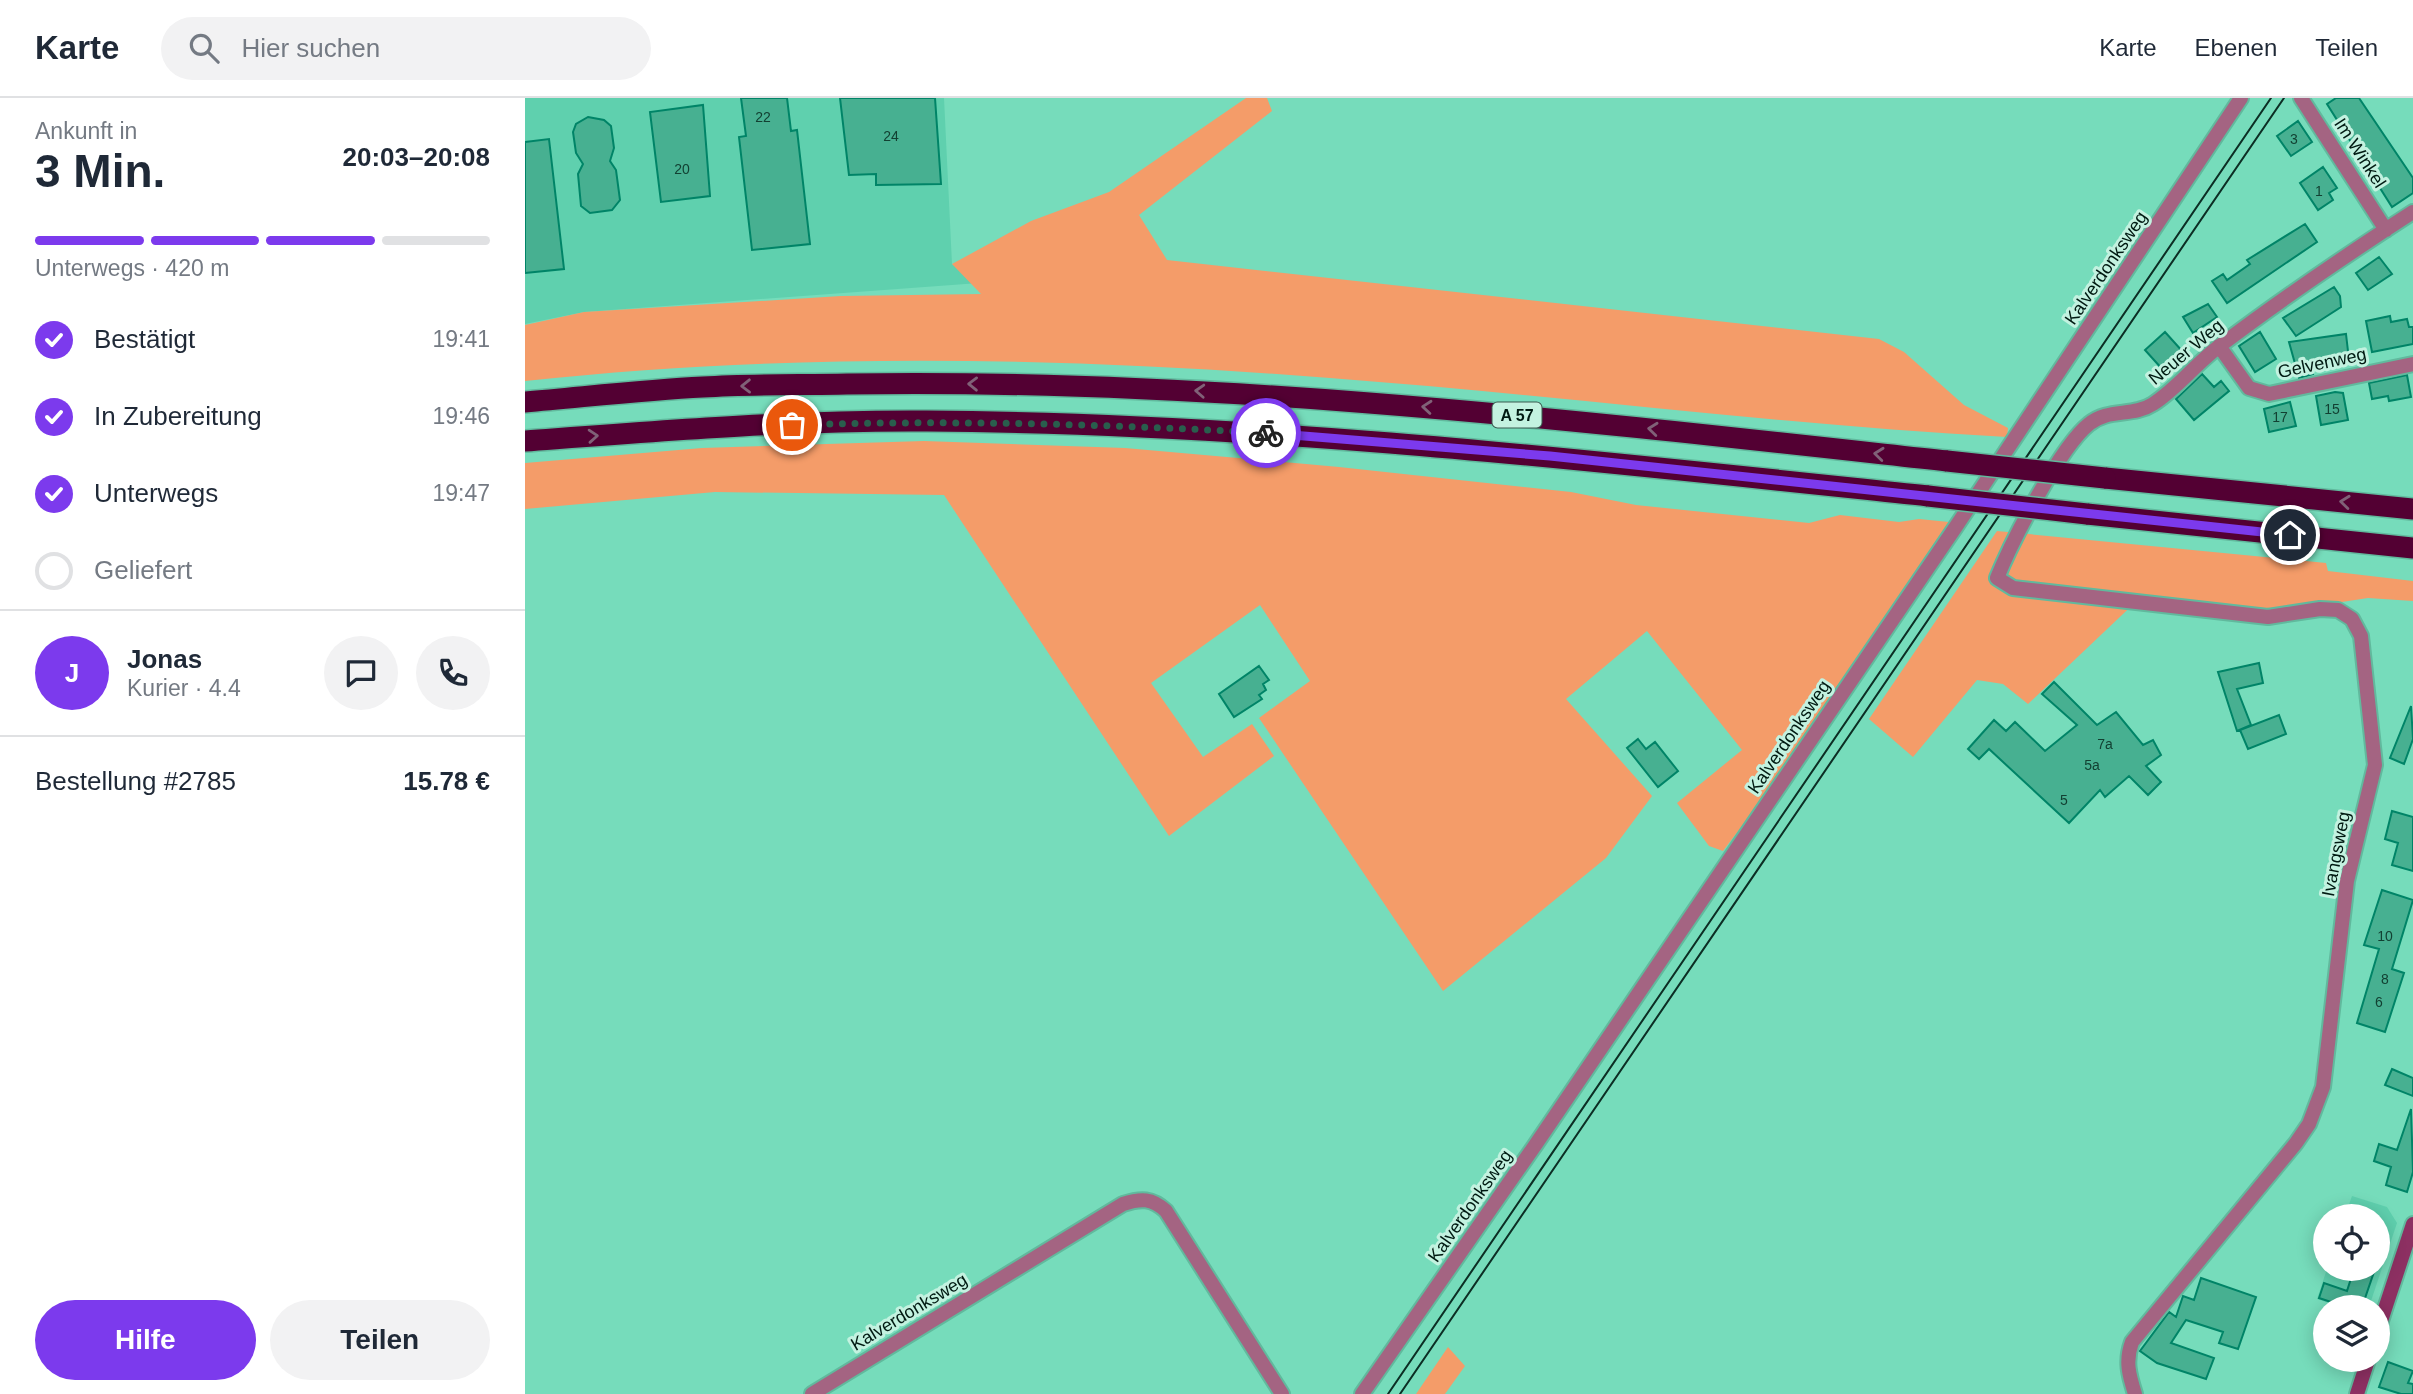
<!DOCTYPE html>
<html lang="de">
<meta charset="utf-8">
<style>
:root{--surface:#fff;--page:#f2f2f3;--text:#1f2937;--muted:#747a83;--line:#e0e1e3;--accent:#7c3aed}
body{margin:0;font-family:Arial,sans-serif;background:var(--page);color:var(--text);height:100vh;display:flex;flex-direction:column;font-size:26px;white-space:nowrap}
*{box-sizing:border-box;margin:0}
p{font-size:23px;color:var(--muted)}
.icon{flex:none;width:38px;height:38px;fill:none;stroke:currentColor;stroke-width:2;stroke-linecap:round;stroke-linejoin:round}
.map{position:relative;flex:1;overflow:hidden}
.sheet{display:flex;flex-direction:column;background:var(--surface);width:525px}
.sheet>*{flex:none}
.buttons{position:absolute;left:1788px;top:1106px;display:grid;gap:14px}
.buttons a{display:grid;place-items:center;width:77px;height:77px;border-radius:50%;background:var(--surface);box-shadow:0 4px 18px #0003;font-size:35px}
.pin{position:absolute;display:grid;place-items:center;width:60px;height:60px;color:#fff;margin:-30px;border:4px solid #fff;border-radius:50%;box-shadow:0 2px 7px #0007}
.courier{position:absolute;display:grid;place-items:center;width:70px;height:70px;margin:-35px;border:5px solid #7c3aed;border-radius:50%;background:#fff;color:#222;box-shadow:0 2px 9px #0007}
.summary em{font-style:normal;font-weight:800}
.summary div{display:flex;flex-direction:column-reverse}
.summary{display:flex;align-items:center;justify-content:space-between;height:119px;padding:0 35px}
h1{font-size:46px;font-weight:800;line-height:52px}
.bar{display:grid;grid-template-columns:repeat(4,1fr);gap:10px 7px;align-content:center;height:84px;padding:0 35px}
.bar i{height:9px;border-radius:5px;background:var(--line)}
.bar .on{background:var(--accent)}
.bar p{grid-column:span 4}
.line{display:flex;align-items:center;gap:18px;padding:0 35px;border-top:2px solid var(--line)}
.line div{flex:1}
.round{display:grid;place-items:center;flex:none;width:74px;height:74px;border-radius:37px;background:var(--page)}
ol{padding:0 35px;list-style:none}
li{display:flex;align-items:center;gap:21px;height:77px}
li p{margin-inline-start:auto}
li .icon{padding:7px;border-radius:50%;background:var(--accent);color:#fff;stroke-width:4}
li:last-child{color:var(--muted)}
li i{width:38px;height:38px;border:4px solid var(--line);border-radius:50%}
.primary-button{display:flex;gap:14px;margin-top:auto;padding:14px 35px}
.primary-button a{flex:1;height:80px;border-radius:42px;background:var(--accent);color:#fff;font-size:28px;font-weight:800;line-height:80px;text-align:center}
.primary-button a+a{background:var(--page);color:var(--text)}
header{display:flex;align-items:center;gap:42px;box-sizing:border-box;height:98px;padding:0 35px;background:var(--surface);border-bottom:2px solid var(--line)}
header strong{font-size:33px}
nav{display:flex;gap:38px;margin-inline-start:auto;font-size:24px}
.search{width:490px;height:63px;background:var(--page);display:flex;align-items:center;gap:18px;box-sizing:border-box;padding:0 24px;border-radius:38px;color:var(--muted);font-size:26px}
main{display:flex;flex:1;min-height:0}
.map>svg:first-child{display:block}
</style>
<header>
<strong>Karte</strong>
<div class="search"><svg class="icon" aria-label="search" viewBox="0 0 24 24"><circle cx="10" cy="10" r="6"/><path d="M15 15l6 6"/></svg>Hier suchen</div>
<nav><a>Karte</a><a>Ebenen</a><a>Teilen</a></nav>
</header>
<main>
<section class="sheet">
<div class="summary"><div><h1>3 Min.</h1><p>Ankunft in</p></div><em>20:03–20:08</em></div>
<div class="bar"><i class="on"></i><i class="on"></i><i class="on"></i><i></i><p>Unterwegs · 420 m</p></div>
<ol>
<li><svg class="icon" aria-label="check" viewBox="0 0 24 24"><path d="M5 12l5 5 9-10"/></svg>Bestätigt<p>19:41</p></li>
<li><svg class="icon" aria-label="check" viewBox="0 0 24 24"><path d="M5 12l5 5 9-10"/></svg>In Zubereitung<p>19:46</p></li>
<li><svg class="icon" aria-label="check" viewBox="0 0 24 24"><path d="M5 12l5 5 9-10"/></svg>Unterwegs<p>19:47</p></li>
<li><i></i>Geliefert</li>
</ol>
<div class="line" style="height:126px"><b class="round" style="background:var(--accent);color:#fff">J</b><div><b>Jonas</b><p>Kurier · 4.4</p></div><a class="round"><svg class="icon" aria-label="chat" viewBox="0 0 24 24"><path d="M4 5h16v11H9l-5 4z"/></svg></a><a class="round"><svg class="icon" aria-label="phone" viewBox="0 0 24 24"><path d="M5 4h4l2 5-3 2q2 4 5 5l2-3 5 2v4C11 20 4 13 5 4z"/></svg></a></div>
<div class="line" style="height:91px"><div>Bestellung #2785</div><b>15.78 €</b></div>
<div class="primary-button"><a>Hilfe</a><a>Teilen</a></div>
</section>
<div class="map">
<svg width="1888" height="1296" viewBox="0 0 1888 1296">
<rect width="100%" height="100%" fill="#76dcbb"/>
<path fill="#5fd0ae" d="M 0,0 L 419,0 L 427,166 L 454,185 L 59,214 L 0,226 Z
M 1827,1098 L 1862,1109 L 1872,1125 L 1844,1209 L 1816,1209 L 1792,1201 L 1802,1171 L 1853,1171 L 1853,1118 L 1820,1118 Z"/>
<path fill="#f49c69" d="M 721,0 L 742,0 L 747,13 L 614,117 L 642,162 L 1354,241 L 1379,254 L 1439,307 L 1483,330 L 1482,339 C 1256,327 1031,297 805,280 C 537,259 268,254 0,283 L 0,227 L 59,214 L 316,198 L 456,196 L 427,166 L 506,123 L 584,94 Z
M 399,343 L 600,350 L 814,369 L 1046,394 L 1111,407 L 1284,425 L 1315,417 L 1374,424 L 1394,421 L 1424,424 L 1241,696 L 1198,753 L 1184,748 L 1152,705 L 1217,652 L 1122,533 L 1041,601 L 1127,698 L 1081,760 L 918,893 L 734,620 L 785,583 L 735,507 L 626,585 L 678,659 L 727,626 L 749,658 L 644,738 L 419,397 L 190,394 L 0,411 L 0,365 L 177,350 Z
M 1472,433 L 1801,465 L 1803,473 L 1888,483 L 1888,503 L 1843,500 L 1745,515 L 1617,498 L 1503,606 L 1478,586 L 1452,582 L 1388,659 L 1344,621 Z
M 923,1249 L 940,1268 L 920,1296 L 891,1296 Z"/>
<path fill="#47b091" stroke="#008467" stroke-width="2" d="M 216,0 L 262,0 L 266,33 L 272,32 L 285,146 L 227,152 L 214,39 L 221,38 Z
M 315,0 L 410,0 L 416,86 L 351,87 L 351,76 L 324,77 Z
M 1811,0 L 1834,0 L 1888,80 L 1888,95 L 1867,109 L 1802,6 Z
M 178,7 L 185,98 L 136,104 L 125,14 Z
M 63,19 L 79,22 L 86,28 L 89,50 L 85,63 L 91,72 L 95,102 L 87,112 L 65,115 L 56,108 L 53,76 L 58,66 L 51,55 L 48,34 L 51,26 Z
M 1773,23 L 1787,44 L 1766,58 L 1752,38 Z
M 24,41 L 39,171 L 0,175 L 0,44 Z
M 1798,69 L 1812,90 L 1804,95 L 1808,102 L 1793,112 L 1775,85 Z
M 1780,126 L 1792,144 L 1702,205 L 1687,183 L 1698,176 L 1702,182 L 1725,166 L 1722,162 Z
M 1854,159 L 1867,176 L 1843,192 L 1831,175 Z
M 1809,189 L 1815,198 L 1816,209 L 1771,238 L 1758,220 Z
M 1683,206 L 1692,219 L 1668,235 L 1658,219 Z
M 1865,218 L 1866,224 L 1882,221 L 1884,229 L 1888,229 L 1888,246 L 1847,254 L 1841,223 Z
M 1640,234 L 1658,254 L 1638,272 L 1620,252 Z
M 1735,234 L 1751,261 L 1730,274 L 1714,248 Z
M 1821,236 L 1824,262 L 1786,267 L 1788,276 L 1774,280 L 1764,244 Z
M 1677,276 L 1689,289 L 1696,283 L 1704,293 L 1669,322 L 1651,301 Z
M 1882,277 L 1886,299 L 1864,303 L 1863,298 L 1847,301 L 1844,285 Z
M 1810,294 L 1818,295 L 1823,322 L 1796,327 L 1791,298 Z
M 1765,304 L 1771,328 L 1744,334 L 1739,311 Z
M 1734,565 L 1738,585 L 1712,591 L 1726,627 L 1712,633 L 1693,574 Z
M 734,568 L 744,582 L 738,586 L 741,592 L 734,597 L 737,601 L 709,619 L 694,596 Z
M 1529,584 L 1572,627 L 1591,614 L 1618,647 L 1628,642 L 1636,657 L 1621,668 L 1636,684 L 1623,697 L 1604,678 L 1580,699 L 1575,692 L 1544,725 L 1464,651 L 1454,661 L 1443,651 L 1469,622 L 1481,633 L 1490,624 L 1520,653 L 1552,627 L 1517,596 Z
M 1886,608 L 1888,641 L 1879,666 L 1865,660 Z
M 1754,617 L 1761,636 L 1723,651 L 1715,632 Z
M 1113,641 L 1121,651 L 1130,644 L 1153,673 L 1133,689 L 1102,650 Z
M 1867,713 L 1888,719 L 1888,773 L 1867,767 L 1873,745 L 1860,741 Z
M 1857,792 L 1888,802 L 1867,871 L 1879,875 L 1860,934 L 1832,925 L 1854,851 L 1839,847 Z
M 1867,971 L 1888,980 L 1888,998 L 1860,987 Z
M 1886,1011 L 1888,1074 L 1882,1094 L 1861,1087 L 1866,1069 L 1849,1063 L 1854,1046 L 1872,1052 Z
M 1829,1171 L 1850,1171 L 1838,1206 L 1821,1209 L 1794,1200 L 1799,1185 L 1822,1193 Z
M 1676,1180 L 1731,1199 L 1713,1251 L 1694,1245 L 1698,1234 L 1661,1222 L 1646,1245 L 1689,1260 L 1681,1281 L 1632,1265 L 1615,1253 L 1644,1214 L 1651,1219 L 1658,1198 L 1669,1202 Z
M 1863,1264 L 1888,1273 L 1883,1285 L 1888,1286 L 1888,1296 L 1876,1296 L 1854,1289 Z"/>
<g fill="none" stroke-linecap="round" stroke-linejoin="round">
<g stroke="#61b99d" stroke-width="18">
<path id="minor" d="M 1776,0 L 1861,132
M 1694,248 L 1724,290 L 1744,296 L 1888,266
M 287,1296 L 598,1106 C 616,1100 627,1100 641,1113 L 757,1296
M 837,1296 L 1011,1046 L 1430,430 L 1716,0
M 1610,1296 C 1604,1277 1600,1263 1607,1244 L 1771,1045 L 1784,1026 L 1798,989 L 1822,783 L 1850,667 L 1836,538 L 1827,521 L 1813,512 L 1795,511 L 1743,519 L 1488,490 L 1472,480 C 1487,443 1535,349 1564,326 C 1583,310 1608,319 1628,306 C 1653,290 1672,264 1696,247 C 1758,200 1823,156 1888,114"/>
</g>
<g stroke="#61b99d" stroke-width="18">
<path id="secondary" d="M 1853,1232 L 1888,1126
M 1832,1296 L 1843,1262"/>
</g>
<g stroke="#61b99d" stroke-width="24">
<path id="motorway" d="M 0,304 C 59,299 119,292 178,289 C 226,286 274,287 322,286 C 690,280 1056,323 1422,363
M 0,343 C 134,333 268,322 402,323 C 737,325 1070,363 1403,398
M 1580,380 L 1888,411
M 1562,416 L 1888,450"/>
</g>
<use href="#minor" stroke="#a46482" stroke-width="14"/>
<use href="#secondary" stroke="#8d3062" stroke-width="14"/>
<use href="#motorway" stroke="#530033" stroke-width="21"/>
<path stroke="#0c2e24" stroke-width="2" d="M 863,1296 L 1746,0
M 875,1296 L 1759,0"/>
<g stroke="#61b99d" stroke-width="24" stroke-linecap="butt">
<path id="motorway-bridge" d="M 1422,363 L 1580,380
M 1403,398 L 1562,416"/>
</g>
<use href="#motorway-bridge" stroke="#530033" stroke-width="21"/>
</g>
<defs><path id="oneway-chevron" d="M-2-3.5L2.5 0L-2 3.5" fill="none" stroke-width="1.6" stroke-linecap="round" stroke-linejoin="round" transform="scale(1.75)"/></defs>
<g stroke="#806178">
<use href="#oneway-chevron" transform="translate(448 286) rotate(-179)"/>
<use href="#oneway-chevron" transform="translate(221 288) rotate(179)"/>
<use href="#oneway-chevron" transform="translate(675 293) rotate(-177)"/>
<use href="#oneway-chevron" transform="translate(902 309) rotate(-175)"/>
<use href="#oneway-chevron" transform="translate(1128 331) rotate(-174)"/>
<use href="#oneway-chevron" transform="translate(68 338) rotate(-4)"/>
<use href="#oneway-chevron" transform="translate(1354 356) rotate(-174)"/>
<use href="#oneway-chevron" transform="translate(1820 404) rotate(-174)"/>
</g>
<g fill="none" stroke-linecap="round" stroke-linejoin="round">
<path stroke="#295e4d" stroke-width="7" stroke-dasharray="0 12.6" d="M 267,327 C 425,322 582,326 741,335"/>
<path stroke="#7c3aed" stroke-width="9" d="M 741,335 L 1025,358 L 1765,437"/>
</g>
<g text-anchor="middle" stroke-width="6" stroke-linejoin="round" paint-order="stroke">
<g font-size="14" fill="#124032">
<text x="238" y="24">22</text>
<text x="366" y="43">24</text>
<text x="1769" y="46">3</text>
<text x="157" y="76">20</text>
<text x="1794" y="98">1</text>
<text x="1807" y="316">15</text>
<text x="1755" y="324">17</text>
<text x="1580" y="651">7a</text>
<text x="1567" y="672">5a</text>
<text x="1539" y="707">5</text>
<text x="1860" y="843">10</text>
<text x="1860" y="886">8</text>
<text x="1854" y="909">6</text>
</g>
<rect fill="#c3f2e0" stroke="#3a5b50" stroke-width="2" x="967.5" y="304.5" width="49" height="25" rx="5"/>
<g font-size="16" font-weight="bold" fill="#001a12">
<text x="992" y="323">A 57</text>
</g>
<g font-size="18" fill="#001a12" stroke="#c3f2e0">
<text transform="translate(1835 55) rotate(57)" y="6">Im Winkel</text>
<text transform="translate(1581 170) rotate(-56)" y="6">Kalverdonksweg</text>
<text transform="translate(1661 254) rotate(-40)" y="6">Neuer Weg</text>
<text transform="translate(1797 265) rotate(-12)" y="6">Gelvenweg</text>
<text transform="translate(1264 639) rotate(-56)" y="6">Kalverdonksweg</text>
<text transform="translate(1811 756) rotate(-79)" y="6">Ivangsweg</text>
<text transform="translate(945 1108) rotate(-55)" y="6">Kalverdonksweg</text>
<text transform="translate(384 1214) rotate(-31)" y="6">Kalverdonksweg</text>
</g>
</g>
</svg>
<div class="buttons">
<a><svg class="icon" aria-label="locate" viewBox="0 0 24 24"><circle cx="12" cy="12" r="6"/><path d="M12 2v4M12 18v4M2 12h4M18 12h4"/></svg></a>
<a><svg class="icon" aria-label="layers" viewBox="0 0 24 24"><path d="M12 4l9 5-9 5-9-5zM3 14l9 5 9-5"/></svg></a>
</div>
<div class="pin" style="left:267px;top:327px;background:#ea580c"><svg class="icon" aria-label="bag" viewBox="0 0 24 24"><path d="M5 8h14l-1 12H6zM9 8a3 3 0 0 1 6 0"/></svg></div>
<div class="pin" style="left:1765px;top:437px;background:#1f2937"><svg class="icon" aria-label="home" viewBox="0 0 24 24"><path d="M3 11l9-7 9 7M6 9v11h12V9"/></svg></div>
<div class="courier" style="left:741px;top:335px"><svg class="icon" aria-label="bike" viewBox="0 0 24 24"><circle cx="6" cy="16" r="4"/><circle cx="18" cy="16" r="4"/><path d="M6 16l4-8h5l3 8M10 8l3 8H6M13 5h3"/></svg></div>
</div>
</main>
